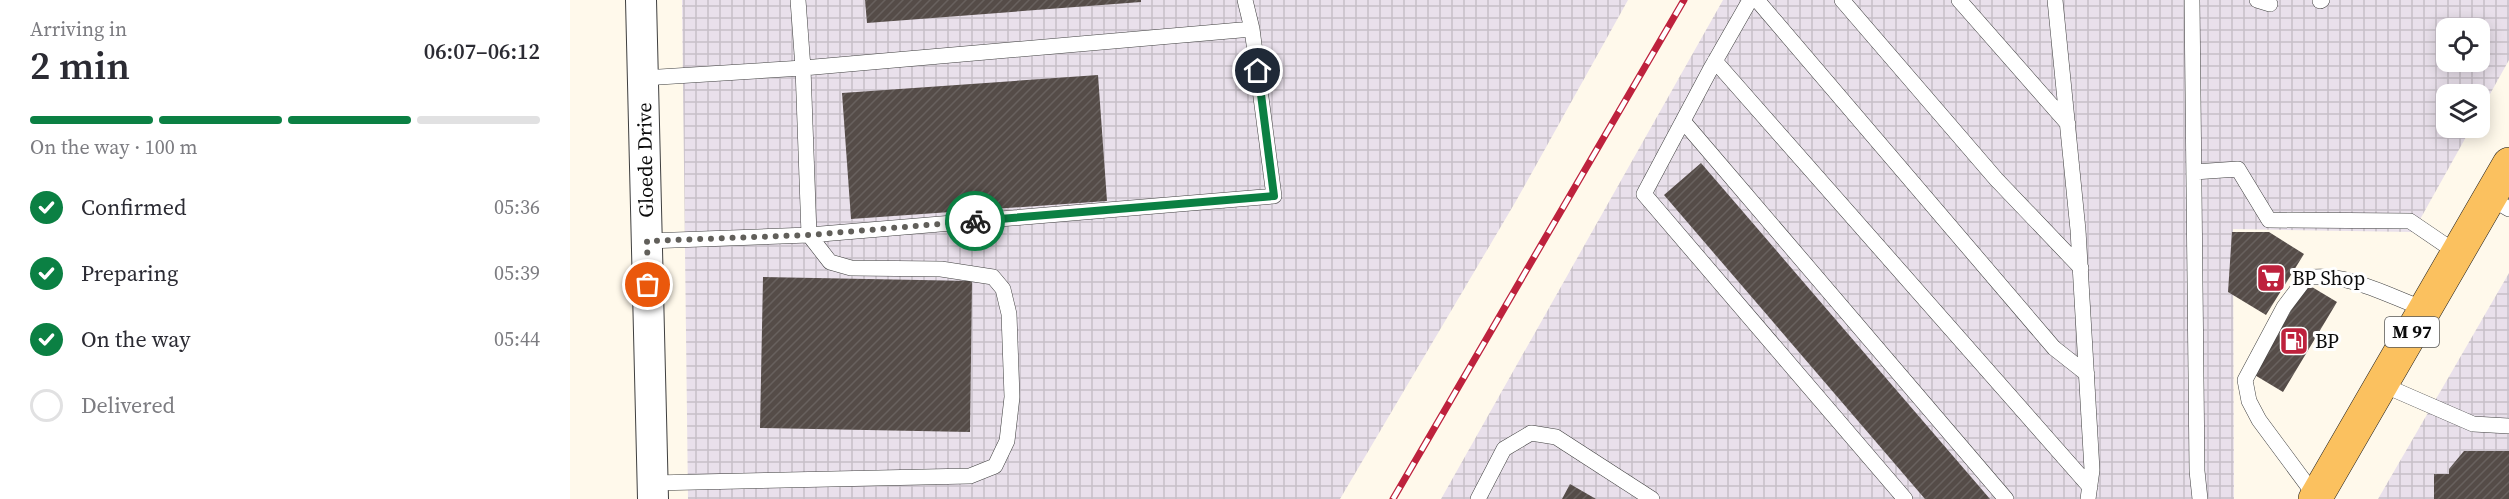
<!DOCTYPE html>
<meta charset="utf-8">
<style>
:root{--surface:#fff;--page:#f7f7f7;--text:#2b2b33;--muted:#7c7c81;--line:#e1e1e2;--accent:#0b8043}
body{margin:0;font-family:"Source Serif 4",serif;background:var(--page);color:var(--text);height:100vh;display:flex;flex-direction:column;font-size:22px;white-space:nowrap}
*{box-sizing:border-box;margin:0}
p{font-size:20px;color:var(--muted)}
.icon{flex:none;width:33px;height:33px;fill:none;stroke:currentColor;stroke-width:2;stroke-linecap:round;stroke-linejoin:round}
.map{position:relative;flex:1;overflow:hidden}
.sheet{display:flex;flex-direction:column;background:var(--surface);width:570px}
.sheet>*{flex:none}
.fabs{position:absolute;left:1866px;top:18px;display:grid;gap:12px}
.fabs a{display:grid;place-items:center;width:54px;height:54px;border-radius:12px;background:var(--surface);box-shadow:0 3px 15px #0003;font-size:30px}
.pin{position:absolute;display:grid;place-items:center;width:51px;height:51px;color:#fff;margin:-26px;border:3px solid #fff;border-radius:50%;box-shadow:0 2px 6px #0007}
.courier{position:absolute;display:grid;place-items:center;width:60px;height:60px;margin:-30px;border:4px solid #0b8043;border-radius:50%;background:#fff;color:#222;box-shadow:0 2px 8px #0007}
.head em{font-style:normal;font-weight:600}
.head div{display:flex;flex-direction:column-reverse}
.head{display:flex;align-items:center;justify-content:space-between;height:102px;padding:0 30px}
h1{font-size:39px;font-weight:600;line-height:45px}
.bar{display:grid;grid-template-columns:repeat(4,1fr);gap:9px 6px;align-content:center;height:72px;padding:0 30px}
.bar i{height:8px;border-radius:4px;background:var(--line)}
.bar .current{background:var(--accent)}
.bar p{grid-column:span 4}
ol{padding:0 30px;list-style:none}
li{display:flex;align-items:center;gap:18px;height:66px}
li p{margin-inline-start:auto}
li .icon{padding:6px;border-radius:50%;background:var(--accent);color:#fff;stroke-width:4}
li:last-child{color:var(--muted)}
li i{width:33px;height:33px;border:3px solid var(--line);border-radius:50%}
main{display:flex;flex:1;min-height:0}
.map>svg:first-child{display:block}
</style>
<main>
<section class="sheet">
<div class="head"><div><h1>2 min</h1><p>Arriving in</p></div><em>06:07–06:12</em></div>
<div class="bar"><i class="current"></i><i class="current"></i><i class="current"></i><i></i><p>On the way · 100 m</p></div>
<ol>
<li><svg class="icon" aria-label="check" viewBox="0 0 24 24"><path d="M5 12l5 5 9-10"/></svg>Confirmed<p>05:36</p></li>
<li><svg class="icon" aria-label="check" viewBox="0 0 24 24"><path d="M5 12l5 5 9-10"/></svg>Preparing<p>05:39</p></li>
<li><svg class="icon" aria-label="check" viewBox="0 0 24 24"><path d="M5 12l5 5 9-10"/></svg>On the way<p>05:44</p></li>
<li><i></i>Delivered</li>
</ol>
</section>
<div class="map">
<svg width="1939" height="499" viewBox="0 0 1939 499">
<defs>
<pattern id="industrial-grid" width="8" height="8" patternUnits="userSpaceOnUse" patternTransform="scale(1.5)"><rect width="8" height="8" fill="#e9e0eb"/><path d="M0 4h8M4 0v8" fill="none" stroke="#c7bfc8"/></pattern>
<pattern id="building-hatch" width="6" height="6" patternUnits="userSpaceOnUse" patternTransform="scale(1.5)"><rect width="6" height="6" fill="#554c48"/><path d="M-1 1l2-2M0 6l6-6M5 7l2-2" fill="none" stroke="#68615e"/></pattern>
</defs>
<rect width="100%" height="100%" fill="#fff9eb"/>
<path fill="url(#industrial-grid)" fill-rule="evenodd" d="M 112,0 L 1058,0 L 946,201 L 770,499 L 118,499 Z
M 1153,0 L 1939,0 L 1939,60 L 1910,112 L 1910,94 L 1876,94 L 1876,128 L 1901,128 L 1843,232 L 1663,229 L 1664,499 L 871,499 ZM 1876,28 L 1910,28 L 1910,62 L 1876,62 Z
M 1939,273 L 1939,499 L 1808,499 Z"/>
<path fill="url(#building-hatch)" d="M 295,0 L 571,0 L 571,2 L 297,23 Z
M 528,75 L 537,201 L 281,219 L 272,93 Z
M 1131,163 L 1420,499 L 1355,499 L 1094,195 Z
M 1662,232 L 1699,232 L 1734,254 L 1696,315 L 1658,292 Z
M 193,277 L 402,281 L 400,432 L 190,428 Z
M 1737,284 L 1767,302 L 1713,392 L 1683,374 Z
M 1894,451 L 1939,451 L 1939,499 L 1864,499 L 1864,474 L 1879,474 L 1879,469 Z
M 1000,484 L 1026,499 L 992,499 Z"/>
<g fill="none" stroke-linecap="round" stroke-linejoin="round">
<g stroke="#3f3f3f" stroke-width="16">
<path id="lane" d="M 1180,0 L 1140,70 L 1074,194 L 1335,499
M 1187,0 L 1484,348 L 1517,374
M 1272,0 L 1426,179 L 1511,268
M 1389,0 L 1498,124
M 1485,0 L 1508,230 L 1522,470 L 1518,499
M 1622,0 L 1627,471 L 1630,499
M 1687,0 L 1700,4
M 1750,1 L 1752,0
M 1145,61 L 1520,487
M 73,78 L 233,68 L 228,0
M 1113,121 L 1436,499
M 1624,172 L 1668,169 L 1699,220 L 1840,221 L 1887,253
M 1920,198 L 1939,209
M 239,235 L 704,196 L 682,29 L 675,0
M 77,241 L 239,235 L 233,68 L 682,29
M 1811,384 L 1903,424 L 1939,426
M 83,483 L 400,476 L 425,466 L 437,441 L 442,397 L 439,314 L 433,289 L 423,277 L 371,269 L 281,268 L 260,262 L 239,235
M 1746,497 L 1689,420 L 1679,401 L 1675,380 L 1714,307 L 1736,278 C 1776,271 1818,296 1855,309
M 908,499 L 934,449 L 961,433 L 986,437 L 1082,499"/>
</g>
<g stroke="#3f3f3f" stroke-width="32">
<path id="street" d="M 71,0 L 83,499"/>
</g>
<g stroke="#1d1d1d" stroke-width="34">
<path id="primary" d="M 1745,499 L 1939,164"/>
</g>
<use href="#lane" stroke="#fff" stroke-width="15"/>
<use href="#street" stroke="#fff" stroke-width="30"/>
<use href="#primary" stroke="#fbc15f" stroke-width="33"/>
<g stroke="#be223d" stroke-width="7">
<path id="rail" d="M 823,499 L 1114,0"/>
</g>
<use href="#rail" stroke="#fff" stroke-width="4.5" stroke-dasharray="14" stroke-linecap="butt"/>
</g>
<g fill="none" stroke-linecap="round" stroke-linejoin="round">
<path stroke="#615f5a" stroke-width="6" stroke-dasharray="0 10.8" d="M 78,285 L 77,241 L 239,235 L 405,221"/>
<path stroke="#0b8043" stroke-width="8" d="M 405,221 L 704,196 L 688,71"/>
</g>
<defs>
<g id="supermarket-square" transform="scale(1.5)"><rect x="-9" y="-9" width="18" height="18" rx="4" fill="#be223d" stroke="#fff"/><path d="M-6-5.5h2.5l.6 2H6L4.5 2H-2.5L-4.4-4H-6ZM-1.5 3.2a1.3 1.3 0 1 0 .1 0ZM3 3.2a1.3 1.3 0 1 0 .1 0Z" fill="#fff"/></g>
<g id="fuel-square" transform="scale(1.5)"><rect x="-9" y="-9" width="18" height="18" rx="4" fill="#be223d" stroke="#fff"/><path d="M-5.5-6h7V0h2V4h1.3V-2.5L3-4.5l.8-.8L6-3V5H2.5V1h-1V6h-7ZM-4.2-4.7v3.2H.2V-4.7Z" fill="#fff"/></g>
</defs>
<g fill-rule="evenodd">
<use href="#supermarket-square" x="1701" y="278"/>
<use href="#fuel-square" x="1724" y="341"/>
</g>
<g text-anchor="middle" stroke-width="6" stroke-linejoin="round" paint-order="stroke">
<rect fill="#fff" stroke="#555" stroke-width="1.5" x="1815" y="317" width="54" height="30" rx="4.5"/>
<g font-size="18" font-weight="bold" fill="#0c0c0c">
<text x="1842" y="338">M 97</text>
</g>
<g font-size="20" fill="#0c0c0c" stroke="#fff">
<text transform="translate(75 160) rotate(-91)" y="7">Gloede Drive</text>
</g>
<g font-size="20" fill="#0c0c0c" stroke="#fff" text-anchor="start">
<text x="1722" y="285">BP Shop</text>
<text x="1745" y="348">BP</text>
</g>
</g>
</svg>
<div class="fabs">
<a><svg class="icon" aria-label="locate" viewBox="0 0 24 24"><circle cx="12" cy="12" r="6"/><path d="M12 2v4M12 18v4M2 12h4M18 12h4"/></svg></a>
<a><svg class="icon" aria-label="layers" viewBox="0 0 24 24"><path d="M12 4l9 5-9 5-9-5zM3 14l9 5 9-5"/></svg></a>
</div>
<div class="pin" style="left:78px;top:285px;background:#ea580c"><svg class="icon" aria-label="bag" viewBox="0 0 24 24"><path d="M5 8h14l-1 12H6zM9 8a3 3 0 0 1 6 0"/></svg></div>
<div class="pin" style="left:688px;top:71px;background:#1f2937"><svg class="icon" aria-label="home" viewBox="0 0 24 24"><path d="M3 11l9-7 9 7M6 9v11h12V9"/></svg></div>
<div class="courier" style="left:405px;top:221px"><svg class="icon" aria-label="bike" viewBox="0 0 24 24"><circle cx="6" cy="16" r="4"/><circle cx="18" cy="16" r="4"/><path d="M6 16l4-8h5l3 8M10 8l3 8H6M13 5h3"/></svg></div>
</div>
</main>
